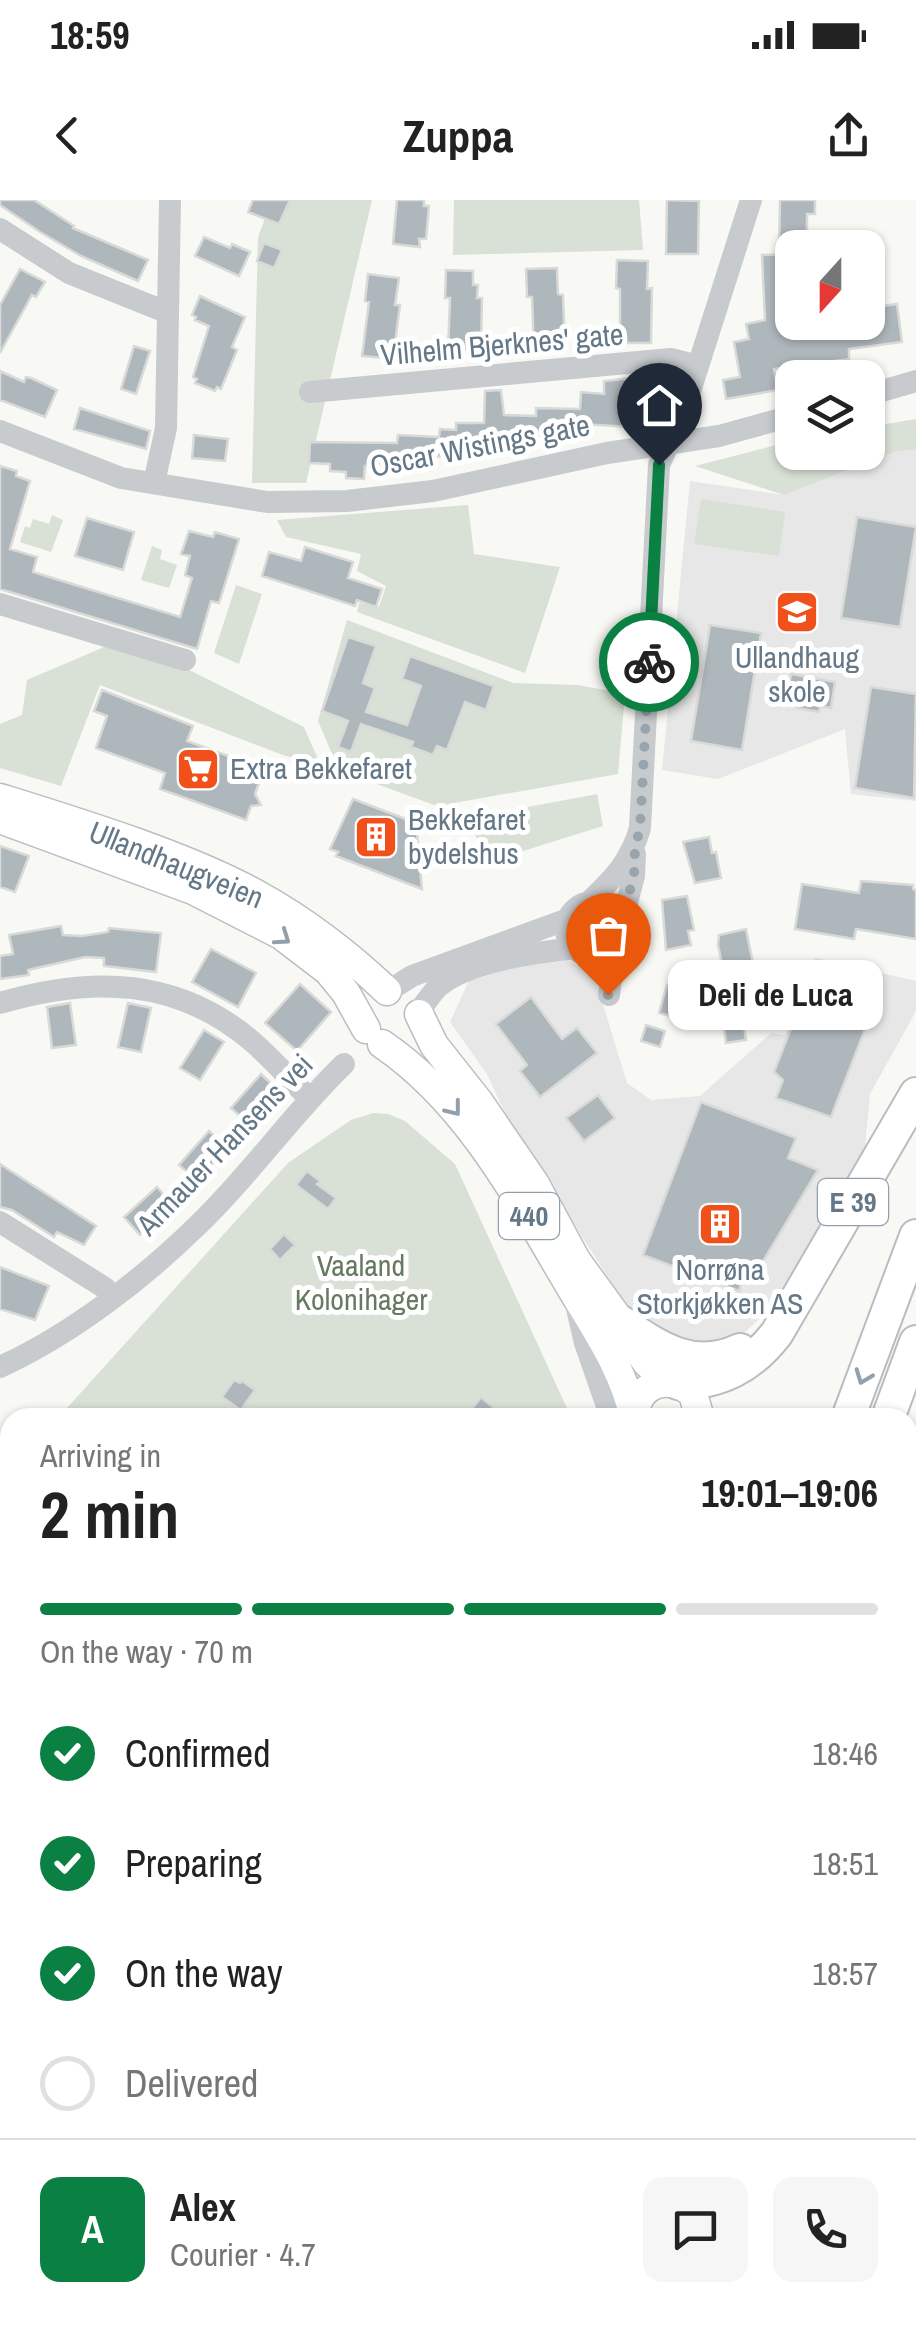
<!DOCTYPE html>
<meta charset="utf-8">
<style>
:root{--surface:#fff;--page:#f6f6f6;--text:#222;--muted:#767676;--line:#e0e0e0;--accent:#0b8043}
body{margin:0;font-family:"Archivo Narrow",sans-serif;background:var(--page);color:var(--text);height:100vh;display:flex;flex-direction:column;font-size:38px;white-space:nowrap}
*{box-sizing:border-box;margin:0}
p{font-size:32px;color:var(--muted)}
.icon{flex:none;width:55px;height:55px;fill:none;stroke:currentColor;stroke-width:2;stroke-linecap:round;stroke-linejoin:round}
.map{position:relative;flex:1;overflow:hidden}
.details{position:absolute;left:0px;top:1208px;width:918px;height:932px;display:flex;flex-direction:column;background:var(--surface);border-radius:30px 30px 0 0;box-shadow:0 2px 8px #0004}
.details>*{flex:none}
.needle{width:65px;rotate:201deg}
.tools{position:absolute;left:775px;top:30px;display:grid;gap:20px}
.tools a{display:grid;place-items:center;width:110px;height:110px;border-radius:20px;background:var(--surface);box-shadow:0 2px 8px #0004;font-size:50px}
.pin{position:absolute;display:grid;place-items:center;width:85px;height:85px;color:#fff;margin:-102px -42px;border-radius:50% 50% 50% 0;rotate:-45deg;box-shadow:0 0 10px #0007}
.pin .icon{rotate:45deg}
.courier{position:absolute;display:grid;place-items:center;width:100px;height:100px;margin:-50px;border:8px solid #0b8043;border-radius:50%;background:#fff;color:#222;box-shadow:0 2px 12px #0007}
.bubble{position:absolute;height:70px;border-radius:20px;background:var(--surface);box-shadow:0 2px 8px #0004;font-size:32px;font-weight:700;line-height:70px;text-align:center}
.overview em{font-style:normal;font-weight:700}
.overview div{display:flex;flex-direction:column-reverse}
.overview{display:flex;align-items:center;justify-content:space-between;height:170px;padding:0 40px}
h1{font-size:65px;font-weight:700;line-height:75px}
.bar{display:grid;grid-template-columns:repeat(4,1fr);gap:15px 10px;align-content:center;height:120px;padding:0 40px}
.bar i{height:12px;border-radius:8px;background:var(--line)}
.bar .selected{background:var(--accent)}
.bar p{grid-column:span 4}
.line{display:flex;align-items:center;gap:25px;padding:0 40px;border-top:2px solid var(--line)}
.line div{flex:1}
.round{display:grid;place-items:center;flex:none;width:105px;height:105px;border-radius:20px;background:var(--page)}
ol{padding:0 40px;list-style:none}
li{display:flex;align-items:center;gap:30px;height:110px}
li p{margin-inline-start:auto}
li .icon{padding:10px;border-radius:50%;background:var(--accent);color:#fff;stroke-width:4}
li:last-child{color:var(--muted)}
li i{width:55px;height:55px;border:5px solid var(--line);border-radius:50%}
.status{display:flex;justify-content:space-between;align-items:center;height:70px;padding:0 50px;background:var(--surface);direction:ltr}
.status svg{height:28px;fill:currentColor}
header{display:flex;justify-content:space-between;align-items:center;height:130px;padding:0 40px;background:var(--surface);font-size:45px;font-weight:700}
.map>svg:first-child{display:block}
</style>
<div class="status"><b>18:59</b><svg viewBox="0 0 49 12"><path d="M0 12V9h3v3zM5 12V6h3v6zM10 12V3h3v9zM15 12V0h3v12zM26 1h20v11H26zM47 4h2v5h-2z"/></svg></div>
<header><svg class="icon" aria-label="back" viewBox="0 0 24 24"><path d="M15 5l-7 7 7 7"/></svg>Zuppa<svg class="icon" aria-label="share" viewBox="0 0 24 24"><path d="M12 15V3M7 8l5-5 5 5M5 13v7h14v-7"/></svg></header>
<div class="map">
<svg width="916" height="2138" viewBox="0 0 916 2138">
<rect width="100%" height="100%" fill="#f8f8f5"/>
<path fill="#e6e7e6" d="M 916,250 L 916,601 L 851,594 L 845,529 L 718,579 L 662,570 L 690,281 L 784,295 L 897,251 Z
M 564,758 L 594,775 L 627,883 L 651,900 L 700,896 L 771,833 L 785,835 L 815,758 L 916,781 L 916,811 L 870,894 L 864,957 L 768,1111 L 735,1141 L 683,1145 L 629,1110 L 510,924 L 487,874 L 450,822 L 469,781 L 534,759 Z"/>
<path fill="#d9e0d5" d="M 272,0 L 372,0 L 306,283 L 252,283 L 258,37 Z
M 454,0 L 639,0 L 643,50 L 453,55 Z
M 916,219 L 916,250 L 897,251 L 784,295 L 695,266 L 792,241 L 792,252 L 868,252 L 868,227 Z
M 701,299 L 785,312 L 779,356 L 694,344 Z
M 468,305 L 474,354 L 560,367 L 525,473 L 357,412 L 359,403 L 379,407 L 386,386 L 357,371 L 361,354 L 286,337 L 277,320 Z
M 52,315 L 63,320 L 51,352 L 20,342 L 25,326 L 30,328 L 33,319 L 49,324 Z
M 152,346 L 162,350 L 160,359 L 177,365 L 169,388 L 141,380 Z
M 236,385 L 262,394 L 239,464 L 214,453 Z
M 347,420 L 513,483 L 578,485 L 625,494 L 618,574 L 437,606 L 371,582 L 333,556 L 318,521 Z
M 109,445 L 177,464 L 304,527 L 321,566 L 283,555 L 100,485 L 61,586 L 0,568 L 0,524 L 22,515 L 27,480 Z
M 597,594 L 603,626 L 485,663 L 470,618 Z
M 373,913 L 388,914 L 405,921 L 455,964 L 571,1217 L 58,1218 L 288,963 L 351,920 Z
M 10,1270 L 10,1501 L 0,1494 L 0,1282 Z
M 916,1840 L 916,2138 L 222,2138 L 227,2130 L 908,2130 L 908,1845 Z
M 10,1910 L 10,2130 L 221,2130 L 215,2138 L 0,2138 L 0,1993 L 5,1990 L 0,1981 L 0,1913 Z"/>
<path fill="#c0cbd1" d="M 916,2061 L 916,2138 L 815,2138 L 823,2130 L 908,2130 L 908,2073 Z"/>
<path fill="#aeb7bc" stroke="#d9dad7" stroke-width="2.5" d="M 0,0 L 34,0 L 74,26 L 73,28 L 148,60 L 138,81 L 81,56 L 40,32 L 0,5 Z
M 253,0 L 290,0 L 279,24 L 248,12 Z
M 397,0 L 424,0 L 424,6 L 429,6 L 426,39 L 419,39 L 420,47 L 393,44 Z
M 667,0 L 699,1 L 698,54 L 666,54 Z
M 780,0 L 815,0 L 815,14 L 807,14 L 807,48 L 779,48 Z
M 204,37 L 230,48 L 232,44 L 250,52 L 239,76 L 195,56 Z
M 264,43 L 282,50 L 274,68 L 257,61 Z
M 790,54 L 792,137 L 831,132 L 831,125 L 868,122 L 868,108 L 897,104 L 902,142 L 849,149 L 849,159 L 774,169 L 778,190 L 726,199 L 723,180 L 740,177 L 734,142 L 749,139 L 746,124 L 765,120 L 762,55 Z
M 617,60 L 648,61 L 647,89 L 652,88 L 651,143 L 620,143 L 620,89 L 616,88 Z
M 557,68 L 558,94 L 563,95 L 565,149 L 534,151 L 532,97 L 527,97 L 526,69 Z
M 20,69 L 45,82 L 36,97 L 32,95 L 0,153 L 0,105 Z
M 446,70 L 473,71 L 473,85 L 478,85 L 477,98 L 482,98 L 481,152 L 448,152 L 450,98 L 445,98 Z
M 368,74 L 399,78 L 395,105 L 400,105 L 393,159 L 362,156 L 369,102 L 365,101 Z
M 200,96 L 245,117 L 232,147 L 237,150 L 221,189 L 217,187 L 215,191 L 195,183 L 197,179 L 193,177 L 209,126 L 195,120 L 196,117 L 192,115 Z
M 134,146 L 150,151 L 136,194 L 121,189 Z
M 0,171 L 24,182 L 26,177 L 31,178 L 57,190 L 45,217 L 0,200 Z
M 632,178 L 631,227 L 581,224 L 580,235 L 570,234 L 570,237 L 515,236 L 510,237 L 509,251 L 447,249 L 447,257 L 431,256 L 431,270 L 413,269 L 413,263 L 382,262 L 382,266 L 365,266 L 364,279 L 346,278 L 346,272 L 330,271 L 330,264 L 309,263 L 310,242 L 397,243 L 398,235 L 439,237 L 440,229 L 456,230 L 456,223 L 484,223 L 485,191 L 501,190 L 504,215 L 536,216 L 536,208 L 580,209 L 581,192 L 604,194 L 604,181 Z
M 80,208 L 150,231 L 146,249 L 74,229 Z
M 194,235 L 228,239 L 225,261 L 192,258 Z
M 0,266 L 17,271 L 16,276 L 30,281 L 10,349 L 37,357 L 33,372 L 59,380 L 180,417 L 192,378 L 185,375 L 190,356 L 181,354 L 189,331 L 213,337 L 215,332 L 239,339 L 219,403 L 211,401 L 197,449 L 0,389 Z
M 857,317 L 916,327 L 900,427 L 841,418 Z
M 87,318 L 134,332 L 123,370 L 75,356 Z
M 305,347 L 353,362 L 348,378 L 382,389 L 376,407 L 357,400 L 355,406 L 262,376 L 269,352 L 301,361 Z
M 710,425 L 761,433 L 742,550 L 691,541 Z
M 348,437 L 376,446 L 363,483 L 375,488 L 366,512 L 407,525 L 421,486 L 402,479 L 410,456 L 494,486 L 486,510 L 465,502 L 447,550 L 437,546 L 433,555 L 411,547 L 413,542 L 361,524 L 351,552 L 338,547 L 348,521 L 322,511 Z
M 791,474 L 835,482 L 831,508 L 820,506 L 819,512 L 797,508 L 798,502 L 787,500 Z
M 871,487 L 916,494 L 914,598 L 855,588 Z
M 102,490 L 193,526 L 187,541 L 264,569 L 255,594 L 261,605 L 251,606 L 246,620 L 160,589 L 165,573 L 96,548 L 107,516 L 94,511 Z
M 353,599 L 416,623 L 422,689 L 336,656 L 338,652 L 330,649 Z
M 709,637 L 712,653 L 716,652 L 721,678 L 695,683 L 683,642 Z
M 0,646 L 29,656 L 15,692 L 0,687 Z
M 861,681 L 913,685 L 913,689 L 916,690 L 916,739 L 856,729 L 854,739 L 795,729 L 802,684 L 859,693 Z
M 687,696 L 694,730 L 688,731 L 691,745 L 666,750 L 662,700 Z
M 61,726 L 63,735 L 82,736 L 108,732 L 109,728 L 161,733 L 156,772 L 104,766 L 104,758 L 85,757 L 28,770 L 29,775 L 0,779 L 0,756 L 13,754 L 9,735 Z
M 746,729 L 754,768 L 746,770 L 751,792 L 729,797 L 718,745 L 719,735 Z
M 211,749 L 256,773 L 238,807 L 192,782 Z
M 809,782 L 874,806 L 831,917 L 776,898 L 783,880 L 774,872 Z
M 300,784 L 331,812 L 297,851 L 265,823 Z
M 667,785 L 692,793 L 684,820 L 659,813 Z
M 531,797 L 562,839 L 577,828 L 597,853 L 540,897 L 520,871 L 527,865 L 496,824 Z
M 70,803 L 76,845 L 52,848 L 47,807 Z
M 128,803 L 151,808 L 141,852 L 118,847 Z
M 743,819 L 746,840 L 726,843 L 723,821 Z
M 646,825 L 665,831 L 660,847 L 641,841 Z
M 204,830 L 224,842 L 200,880 L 180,868 Z
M 261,874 L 278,890 L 248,923 L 231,908 Z
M 598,895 L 615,918 L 584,941 L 566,918 Z
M 701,902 L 796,938 L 788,958 L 818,970 L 759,1068 L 748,1064 L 739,1091 L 643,1055 Z
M 209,931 L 227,947 L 197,981 L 179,965 Z
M 0,964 L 96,1026 L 84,1045 L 57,1032 L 54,1037 L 12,1010 L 0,1007 Z
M 307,971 L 320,981 L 317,984 L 336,998 L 328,1009 L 296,985 Z
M 157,987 L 173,1005 L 140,1035 L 124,1017 Z
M 284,1034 L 295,1045 L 280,1060 L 270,1049 Z
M 0,1067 L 49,1086 L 35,1120 L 0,1109 Z
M 234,1180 L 240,1183 L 242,1181 L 255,1190 L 241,1210 L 222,1197 Z
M 481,1197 L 506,1218 L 481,1218 L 471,1210 Z"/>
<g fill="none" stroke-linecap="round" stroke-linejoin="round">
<path stroke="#d3d8da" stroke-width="32" stroke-dasharray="32 16" stroke-linecap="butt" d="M 12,2138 L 25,2130
M 142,2138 L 155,2130
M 453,2138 L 457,2130
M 491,2138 L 495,2130"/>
<g stroke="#babec2" stroke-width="31">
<path id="major" d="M 0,598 C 80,623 185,655 258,695 C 305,721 348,754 387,791
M 0,619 L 193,690 L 281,735 L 328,771 L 346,793 L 366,829
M 419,814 L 434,845 L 479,902 L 535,984 L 576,1060 L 621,1122 L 634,1145 L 647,1163 L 671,1182
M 382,844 C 470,904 520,1003 574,1093 C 598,1133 624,1171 634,1218
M 635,1218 C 635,1183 670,1172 693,1194 L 700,1218
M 908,1452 L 916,1458
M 908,1477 L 916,1483"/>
</g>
<g stroke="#b9bdc0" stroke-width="36">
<path id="highway" d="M 621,1122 C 659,1148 693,1172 740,1150
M 678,1183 C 720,1183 751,1167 777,1133 L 916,894
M 848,1218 L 916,1036
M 888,1218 L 916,1142
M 908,1788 L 916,1784
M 908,1817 L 916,1813"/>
</g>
<path stroke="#c7cbce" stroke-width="22" d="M 0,29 L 69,73 L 166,112
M 310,192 L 671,159 L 698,166
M 868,195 L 916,181
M 0,231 L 121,278 L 267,302 L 347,301 L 433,291 L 607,253 L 719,236 L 792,216
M 154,283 L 166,228 L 170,0
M 0,404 L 185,460
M 589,702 C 613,679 631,661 640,628 L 659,265 L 685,207 L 751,0
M566 729a27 27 0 1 1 54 0a27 27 0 1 1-54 0Z
M 620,729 L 634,676 L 635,654
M 390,790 L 412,776 L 568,719
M 609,795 L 615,744
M 0,803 C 92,776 178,777 254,843 C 273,860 291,880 309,898
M 418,812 C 425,804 431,794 438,787 C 466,762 538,752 575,748
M 0,1022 L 105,1088 L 113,1097
M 576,1104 L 585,1143 L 611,1218
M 0,1167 C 72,1134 143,1079 199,1024 C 251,974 292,914 344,864
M 0,1513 L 10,1512
M 0,1676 L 10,1677
M 0,1805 L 10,1802"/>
<use href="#major" stroke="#fff" stroke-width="28"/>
<use href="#highway" stroke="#fff" stroke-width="32"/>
</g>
<defs><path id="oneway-chevron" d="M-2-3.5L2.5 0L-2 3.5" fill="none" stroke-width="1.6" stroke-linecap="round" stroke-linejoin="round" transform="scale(2.5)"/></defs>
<g stroke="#92a0ac">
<use href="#oneway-chevron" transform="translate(283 738) rotate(35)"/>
<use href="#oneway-chevron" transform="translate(454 909) rotate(52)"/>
<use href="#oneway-chevron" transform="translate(863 1177) rotate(111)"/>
</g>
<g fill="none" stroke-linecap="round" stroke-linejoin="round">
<path stroke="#98a5ae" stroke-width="10" stroke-dasharray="0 18" d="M 608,795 L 615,744 L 634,676 L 635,648 L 640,628 L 649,462"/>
<path stroke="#0b8043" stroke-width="12" d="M 649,462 L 659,265"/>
</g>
<defs>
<g id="school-square" transform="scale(2.25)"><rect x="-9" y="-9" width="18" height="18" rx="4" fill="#f2501a" stroke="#fff"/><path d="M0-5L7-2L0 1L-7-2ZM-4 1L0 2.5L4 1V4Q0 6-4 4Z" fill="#fff"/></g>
<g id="supermarket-square" transform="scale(2.25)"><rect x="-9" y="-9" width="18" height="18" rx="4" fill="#f2501a" stroke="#fff"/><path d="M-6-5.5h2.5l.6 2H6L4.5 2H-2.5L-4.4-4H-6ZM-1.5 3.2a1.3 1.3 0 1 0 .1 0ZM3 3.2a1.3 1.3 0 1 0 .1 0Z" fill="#fff"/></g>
<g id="building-square" transform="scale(2.25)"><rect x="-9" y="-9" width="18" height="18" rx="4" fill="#f2501a" stroke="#fff"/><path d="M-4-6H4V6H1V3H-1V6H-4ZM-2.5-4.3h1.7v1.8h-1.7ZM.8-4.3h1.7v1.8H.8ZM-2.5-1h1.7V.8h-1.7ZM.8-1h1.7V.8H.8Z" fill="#fff"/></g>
</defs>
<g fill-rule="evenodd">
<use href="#school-square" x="797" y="412"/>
<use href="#supermarket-square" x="198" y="569"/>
<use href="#building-square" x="376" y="637"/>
<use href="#building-square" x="720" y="1024"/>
</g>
<g text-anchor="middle" stroke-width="10" stroke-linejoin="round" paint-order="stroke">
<g fill="#fff" stroke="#92a0ac" stroke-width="2.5">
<rect x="818" y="979" width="70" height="46" rx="8"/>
<rect x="499" y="993" width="60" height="46" rx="8"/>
</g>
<g font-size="28" font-weight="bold" fill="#647888">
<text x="853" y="1012">E 39</text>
<text x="529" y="1026">440</text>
</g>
<g font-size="30" fill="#647888" stroke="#fff">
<text transform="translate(502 145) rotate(-5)" y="10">Vilhelm Bjerknes' gate</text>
<text transform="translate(480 246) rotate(-11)" y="10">Oscar Wistings gate</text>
<text transform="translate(176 665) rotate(22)" y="10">Ullandhaugveien</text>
<text transform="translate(225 945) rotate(-46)" y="10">Armauer Hansens vei</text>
</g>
<g font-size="30" fill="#647888" stroke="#fff">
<text x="797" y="468">Ullandhaug<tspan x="797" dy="34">skole</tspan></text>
<text x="230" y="579" text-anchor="start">Extra Bekkefaret</text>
<text x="408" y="630" text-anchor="start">Bekkefaret<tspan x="408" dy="34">bydelshus</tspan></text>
<text x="720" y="1080">Norrøna<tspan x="720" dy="34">Storkjøkken AS</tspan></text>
</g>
<g font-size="30" fill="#657a60" stroke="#fff">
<text x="361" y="1076">Vaaland<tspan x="361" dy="34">Kolonihager</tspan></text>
</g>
</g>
</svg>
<div class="tools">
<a><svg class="needle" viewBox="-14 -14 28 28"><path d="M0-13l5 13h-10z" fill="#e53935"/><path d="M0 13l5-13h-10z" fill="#767676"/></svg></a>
<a><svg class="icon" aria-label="layers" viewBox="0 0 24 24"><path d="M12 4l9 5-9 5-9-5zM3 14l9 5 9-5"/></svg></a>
</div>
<div class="pin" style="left:608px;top:795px;background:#ea580c"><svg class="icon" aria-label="bag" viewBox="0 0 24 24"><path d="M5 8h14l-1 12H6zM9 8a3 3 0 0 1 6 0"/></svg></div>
<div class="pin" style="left:659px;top:265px;background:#1f2937"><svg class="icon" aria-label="home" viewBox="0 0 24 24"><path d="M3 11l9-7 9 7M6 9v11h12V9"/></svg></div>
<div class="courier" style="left:649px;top:462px"><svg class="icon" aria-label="bike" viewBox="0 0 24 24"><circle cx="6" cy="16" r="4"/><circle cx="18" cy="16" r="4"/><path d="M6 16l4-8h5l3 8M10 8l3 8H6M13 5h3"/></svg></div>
<div class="bubble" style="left:668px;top:760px;width:215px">Deli de Luca</div>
<section class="details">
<div class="overview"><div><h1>2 min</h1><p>Arriving in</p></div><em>19:01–19:06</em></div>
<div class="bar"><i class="selected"></i><i class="selected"></i><i class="selected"></i><i></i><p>On the way · 70 m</p></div>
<ol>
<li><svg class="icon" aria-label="check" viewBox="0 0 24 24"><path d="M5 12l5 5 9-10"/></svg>Confirmed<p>18:46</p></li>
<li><svg class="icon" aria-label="check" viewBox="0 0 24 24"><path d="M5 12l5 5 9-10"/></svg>Preparing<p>18:51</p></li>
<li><svg class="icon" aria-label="check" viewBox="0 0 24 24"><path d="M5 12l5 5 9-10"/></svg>On the way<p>18:57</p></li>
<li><i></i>Delivered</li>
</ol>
<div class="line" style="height:180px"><b class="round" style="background:var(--accent);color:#fff">A</b><div><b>Alex</b><p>Courier · 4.7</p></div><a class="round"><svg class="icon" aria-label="chat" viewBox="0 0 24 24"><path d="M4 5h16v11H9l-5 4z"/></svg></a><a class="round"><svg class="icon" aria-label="phone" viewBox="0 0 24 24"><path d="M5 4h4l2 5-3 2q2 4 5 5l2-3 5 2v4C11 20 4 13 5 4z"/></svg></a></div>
</section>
</div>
